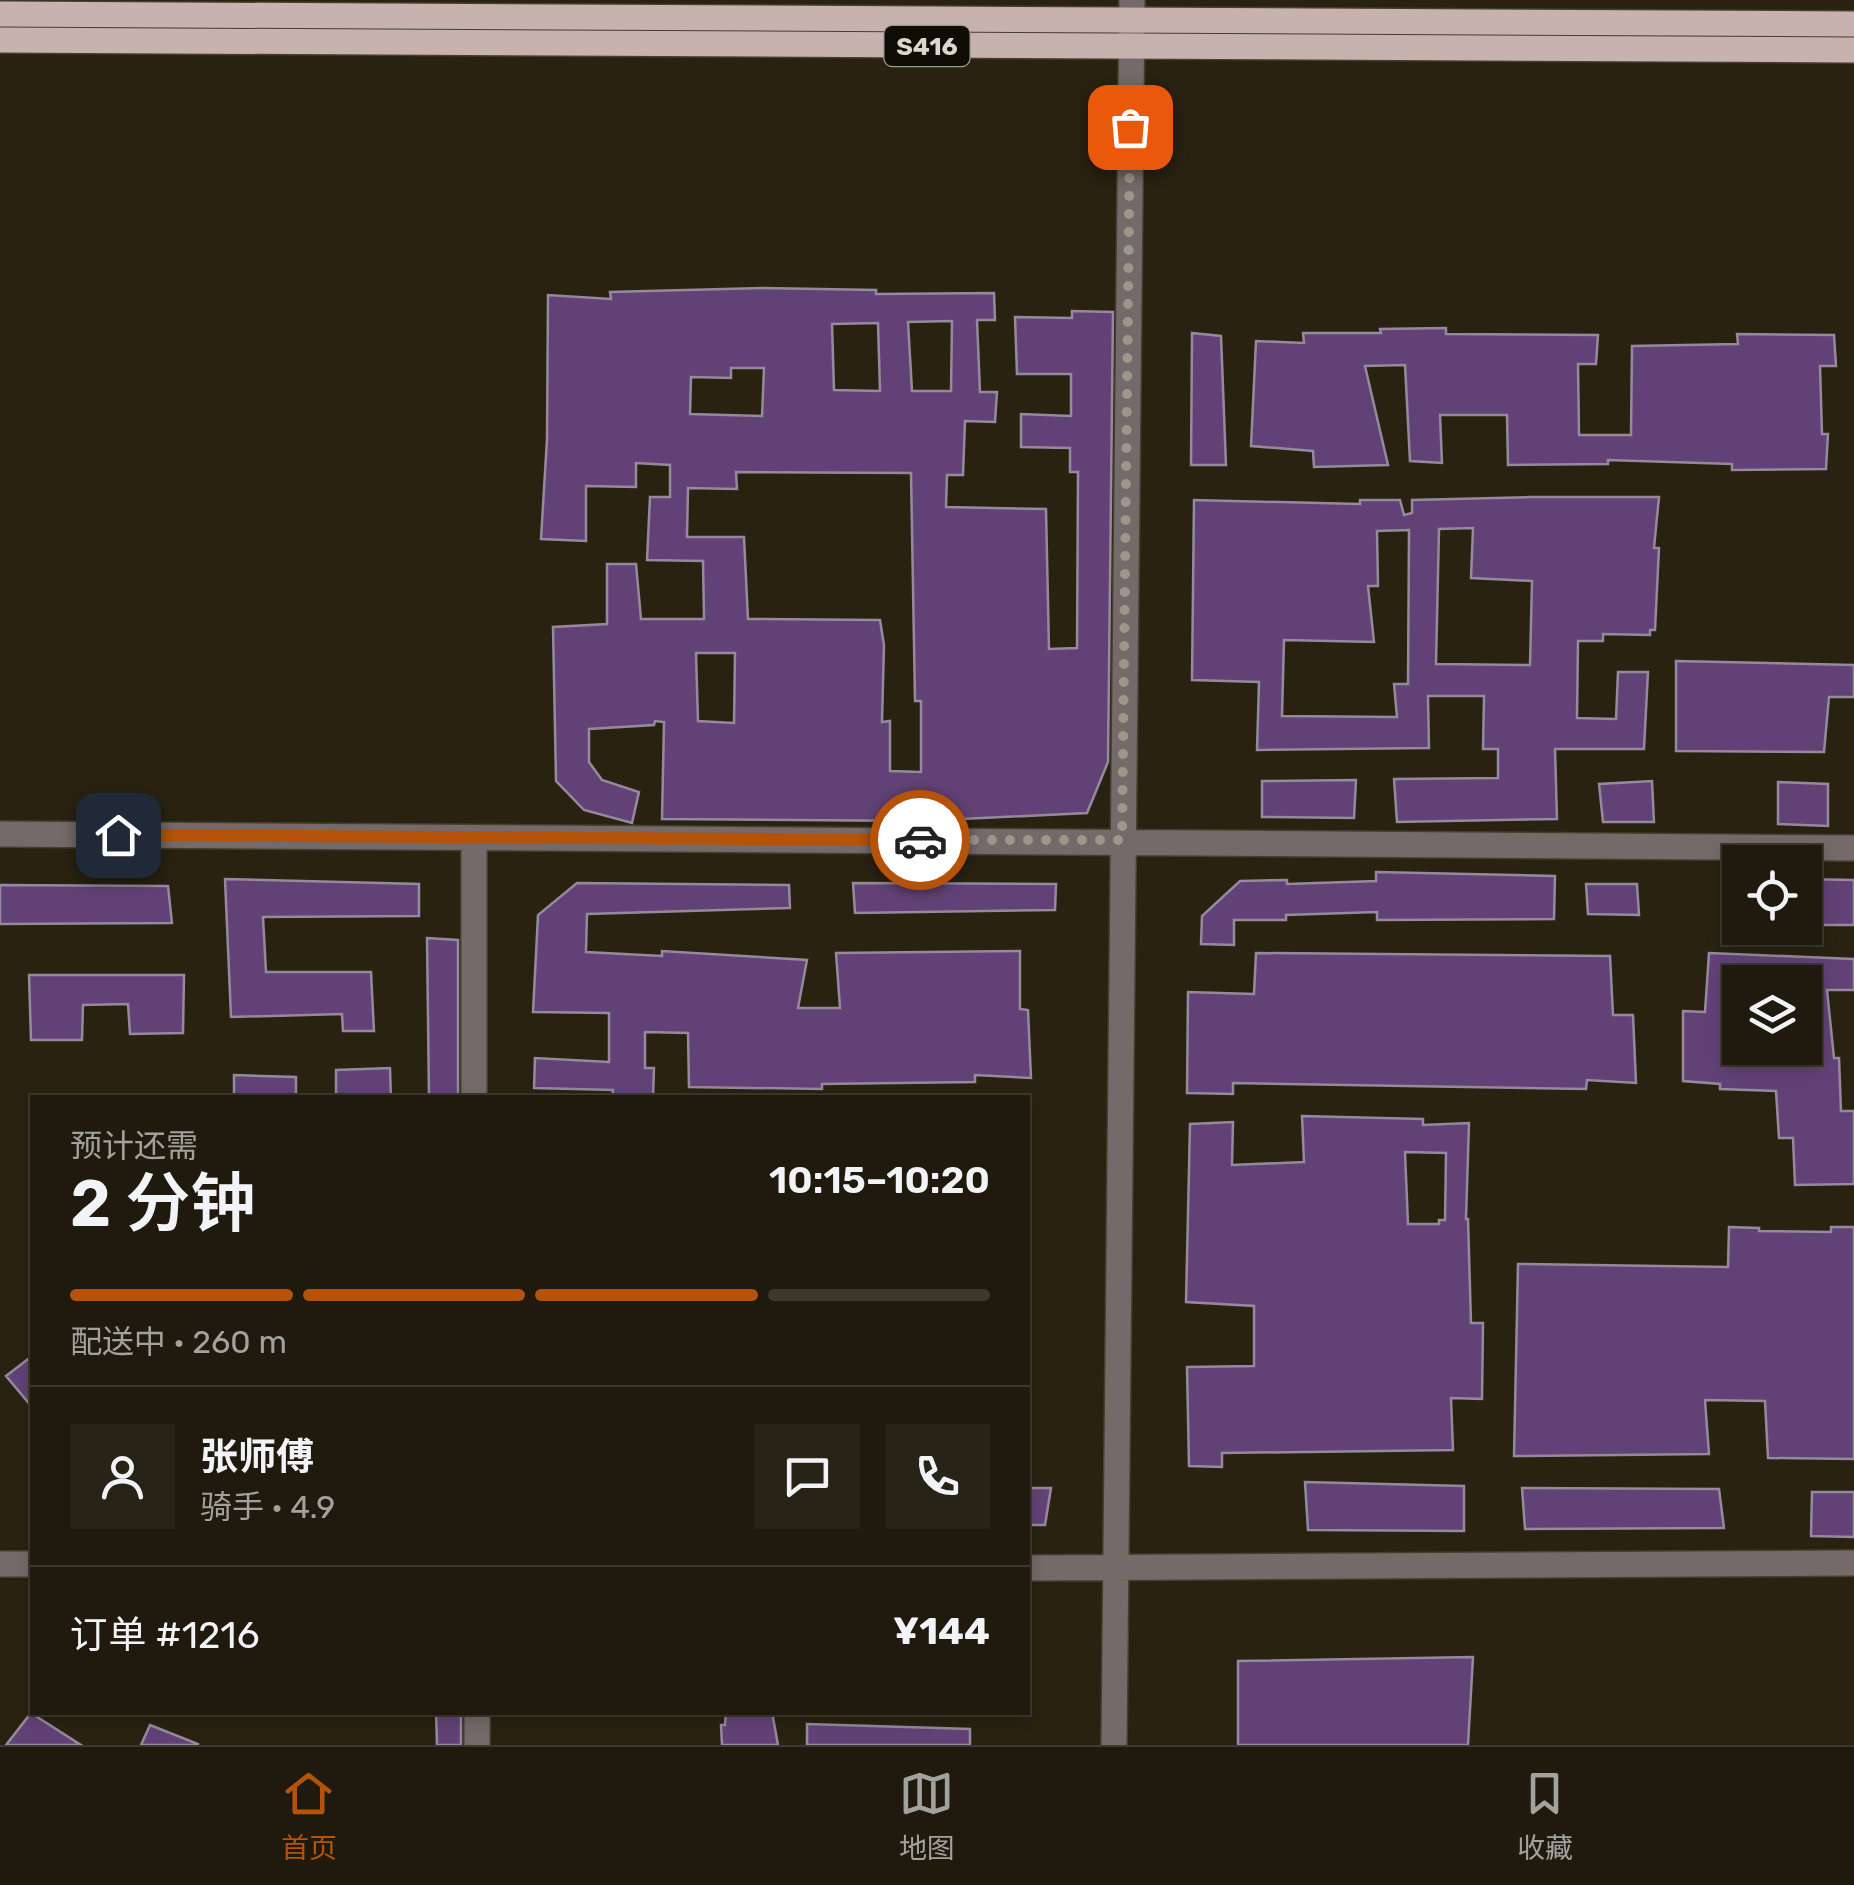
<!DOCTYPE html>
<html lang="zh">
<meta charset="utf-8">
<style>
:root{--surface:#1f1a0d;--page:#272316;--text:#f1f3f6;--muted:#a1a19d;--line:#3c382e;--accent:#b45309}
body{margin:0;font-family:Rubik,"Noto Sans SC",sans-serif;background:var(--page);color:var(--text);height:100vh;display:flex;flex-direction:column;font-size:38px;white-space:nowrap}
*{box-sizing:border-box;margin:0}
p{font-size:32px;color:var(--muted)}
.icon{flex:none;width:55px;height:55px;fill:none;stroke:currentColor;stroke-width:2;stroke-linecap:round;stroke-linejoin:round}
.map{position:relative;flex:1;overflow:hidden}
.sheet{position:absolute;left:30px;top:1095px;width:1000px;height:620px;display:flex;flex-direction:column;background:var(--surface);border-radius:0px;box-shadow:0 5px 15px #0003,0 0 0 2px var(--line)}
.sheet>*{flex:none}
.fabs{position:absolute;left:1722px;top:845px;display:grid;gap:20px}
.fabs a{display:grid;place-items:center;width:100px;height:100px;border-radius:0px;background:var(--surface);box-shadow:0 5px 15px #0003,0 0 0 2px var(--line);font-size:50px}
.pin{position:absolute;display:grid;place-items:center;width:85px;height:85px;color:#fff;margin:-42px;border-radius:20px;box-shadow:0 5px 15px #0006}
.courier{position:absolute;display:grid;place-items:center;width:100px;height:100px;margin:-50px;border:8px solid #b45309;border-radius:50%;background:#fff;color:#222;box-shadow:0 2px 12px #0007}
.headline em{font-style:normal;font-weight:600}
.headline div{display:flex;flex-direction:column-reverse}
.headline{display:flex;align-items:center;justify-content:space-between;height:170px;padding:0 40px}
h1{font-size:65px;font-weight:600;line-height:75px}
.bar{display:grid;grid-template-columns:repeat(4,1fr);gap:15px 10px;align-content:center;height:120px;padding:0 40px}
.bar i{height:12px;border-radius:8px;background:var(--line)}
.bar .current{background:var(--accent)}
.bar p{grid-column:span 4}
.line{display:flex;align-items:center;gap:25px;padding:0 40px;border-top:2px solid var(--line)}
.line div{flex:1}
.round{display:grid;place-items:center;flex:none;width:105px;height:105px;border-radius:0px;background:var(--page)}
.menu{display:flex;justify-content:space-around;align-items:center;height:140px;border-top:2px solid var(--line);background:var(--surface);font-size:28px;color:var(--muted)}
.menu a{display:grid;justify-items:center;gap:5px}
.menu .current{color:var(--accent)}
.map>svg:first-child{display:block}
</style>
<div class="map">
<svg width="1854" height="1745" viewBox="0 0 1854 1745">
<rect width="100%" height="100%" fill="#292211"/>
<path fill="#624276" stroke="#958a9d" stroke-width="2.5" fill-rule="evenodd" d="M 763,288 L 876,290 L 876,294 L 994,293 L 995,320 L 977,320 L 980,392 L 997,392 L 995,422 L 965,421 L 963,475 L 947,475 L 946,507 L 1046,509 L 1049,649 L 1077,648 L 1078,472 L 1070,472 L 1070,448 L 1021,447 L 1021,414 L 1071,416 L 1071,374 L 1017,374 L 1015,317 L 1072,318 L 1072,311 L 1113,312 L 1108,762 L 1087,813 L 920,821 L 662,819 L 664,722 L 655,721 L 654,725 L 589,729 L 589,762 L 602,780 L 639,792 L 632,823 L 584,810 L 556,781 L 553,627 L 607,624 L 607,564 L 636,564 L 641,619 L 704,619 L 703,561 L 647,560 L 650,497 L 670,497 L 670,465 L 636,463 L 636,487 L 586,486 L 586,541 L 541,539 L 547,439 L 548,295 L 611,299 L 610,292 ZM 952,321 L 951,391 L 912,391 L 908,322 ZM 878,323 L 880,391 L 834,390 L 832,324 ZM 731,368 L 764,368 L 762,416 L 690,414 L 691,377 L 731,378 ZM 736,472 L 911,473 L 915,701 L 921,701 L 921,772 L 890,771 L 890,721 L 882,722 L 884,645 L 880,620 L 748,619 L 744,537 L 687,537 L 688,488 L 737,489 ZM 696,653 L 735,653 L 734,723 L 698,721 Z
M 1446,328 L 1446,334 L 1598,335 L 1596,364 L 1578,364 L 1579,435 L 1631,435 L 1632,346 L 1738,344 L 1737,334 L 1834,335 L 1836,366 L 1820,366 L 1822,434 L 1828,434 L 1826,469 L 1732,470 L 1732,464 L 1608,460 L 1608,464 L 1508,465 L 1507,415 L 1440,415 L 1442,463 L 1410,461 L 1405,365 L 1365,366 L 1388,465 L 1314,467 L 1313,451 L 1251,446 L 1256,341 L 1304,343 L 1303,333 L 1381,333 L 1380,329 Z
M 1192,333 L 1221,336 L 1226,465 L 1191,465 Z
M 1531,497 L 1659,497 L 1654,548 L 1659,548 L 1655,630 L 1650,630 L 1650,635 L 1603,634 L 1603,641 L 1578,641 L 1577,718 L 1616,719 L 1618,672 L 1648,672 L 1644,749 L 1555,749 L 1557,819 L 1397,822 L 1394,779 L 1498,778 L 1498,749 L 1483,749 L 1484,696 L 1428,696 L 1429,748 L 1257,750 L 1259,682 L 1192,680 L 1194,500 L 1360,504 L 1360,500 L 1400,500 L 1404,515 L 1412,513 L 1412,500 ZM 1473,528 L 1471,578 L 1532,581 L 1530,665 L 1436,664 L 1439,529 ZM 1409,530 L 1408,684 L 1394,684 L 1397,717 L 1282,716 L 1284,640 L 1374,642 L 1368,586 L 1378,586 L 1377,531 Z
M 1676,661 L 1854,665 L 1854,697 L 1829,697 L 1824,752 L 1676,751 Z
M 1356,780 L 1354,818 L 1262,817 L 1262,781 Z
M 1652,781 L 1654,822 L 1603,822 L 1599,784 Z
M 1778,782 L 1828,784 L 1828,826 L 1778,824 Z
M 1376,872 L 1555,876 L 1554,919 L 1377,920 L 1377,912 L 1286,915 L 1286,920 L 1234,920 L 1234,945 L 1201,944 L 1202,916 L 1240,881 L 1287,880 L 1287,884 L 1376,881 Z
M 225,879 L 419,884 L 419,916 L 263,917 L 266,972 L 371,972 L 374,1031 L 343,1031 L 342,1014 L 231,1017 Z
M 1805,879 L 1854,880 L 1854,925 L 1805,925 Z
M 577,883 L 789,885 L 790,908 L 587,914 L 586,952 L 662,956 L 662,951 L 807,960 L 798,1008 L 840,1008 L 836,953 L 1020,951 L 1020,1009 L 1028,1010 L 1031,1078 L 975,1075 L 975,1082 L 822,1084 L 822,1089 L 689,1087 L 688,1033 L 645,1032 L 645,1068 L 654,1068 L 653,1098 L 612,1098 L 613,1090 L 534,1088 L 535,1058 L 609,1062 L 609,1013 L 533,1012 L 538,915 Z
M 853,883 L 1056,884 L 1055,910 L 855,913 Z
M 1586,884 L 1637,884 L 1639,915 L 1588,914 Z
M 0,885 L 168,886 L 172,923 L 0,924 Z
M 427,938 L 458,940 L 458,1098 L 429,1098 Z
M 1256,953 L 1610,956 L 1613,1015 L 1633,1015 L 1636,1083 L 1587,1080 L 1586,1089 L 1233,1083 L 1233,1094 L 1187,1093 L 1188,992 L 1254,994 Z
M 1709,953 L 1854,959 L 1854,990 L 1827,990 L 1834,1058 L 1839,1058 L 1841,1111 L 1854,1111 L 1854,1184 L 1795,1185 L 1793,1138 L 1779,1138 L 1776,1091 L 1720,1089 L 1720,1084 L 1683,1081 L 1683,1011 L 1705,1012 ZM 1740,982 L 1805,982 L 1805,1058 L 1740,1059 Z
M 29,975 L 184,975 L 183,1033 L 130,1034 L 128,1004 L 83,1005 L 82,1040 L 31,1040 Z
M 390,1068 L 391,1098 L 336,1098 L 336,1070 Z
M 234,1075 L 296,1077 L 296,1098 L 234,1098 Z
M 1302,1116 L 1423,1119 L 1423,1125 L 1469,1123 L 1466,1219 L 1468,1219 L 1471,1323 L 1483,1323 L 1482,1399 L 1451,1398 L 1453,1450 L 1222,1453 L 1222,1467 L 1189,1466 L 1187,1367 L 1254,1366 L 1254,1306 L 1186,1302 L 1190,1124 L 1233,1122 L 1232,1165 L 1304,1162 ZM 1405,1152 L 1446,1153 L 1445,1220 L 1439,1220 L 1439,1224 L 1408,1224 Z
M 1729,1227 L 1759,1228 L 1759,1231 L 1831,1232 L 1831,1227 L 1854,1227 L 1854,1459 L 1768,1458 L 1765,1401 L 1705,1400 L 1709,1454 L 1514,1456 L 1518,1264 L 1728,1267 Z
M 32,1356 L 32,1407 L 6,1376 Z
M 1305,1482 L 1464,1486 L 1464,1531 L 1308,1530 Z
M 1028,1488 L 1051,1488 L 1045,1525 L 1028,1525 Z
M 1522,1488 L 1719,1489 L 1724,1528 L 1525,1529 Z
M 1812,1492 L 1854,1492 L 1854,1537 L 1811,1536 Z
M 1473,1657 L 1468,1745 L 1238,1745 L 1238,1661 Z
M 436,1712 L 461,1712 L 461,1745 L 437,1745 Z
M 726,1712 L 772,1712 L 778,1745 L 722,1745 L 721,1725 L 725,1725 Z
M 31,1713 L 81,1745 L 6,1745 Z
M 807,1724 L 970,1729 L 970,1745 L 807,1745 Z
M 150,1725 L 198,1744 L 198,1745 L 141,1745 Z"/>
<g fill="none" stroke-linecap="round" stroke-linejoin="round">
<g stroke="#453f2f" stroke-width="28">
<path id="minor" d="M 0,834 L 1854,848
M 474,838 L 474,1098
M 0,1564 L 32,1564
M 1028,1568 L 1854,1563
M 477,1712 L 477,1745
M 1114,1745 L 1132,0"/>
</g>
<g stroke="#453f2f" stroke-width="28">
<path id="major" d="M 0,14 L 1854,24
M 0,40 L 1854,50"/>
</g>
<use href="#minor" stroke="#746a69" stroke-width="25"/>
<use href="#major" stroke="#c7b2af" stroke-width="25"/>
</g>
<g fill="none" stroke-linecap="round" stroke-linejoin="round">
<path stroke="#9c978b" stroke-width="10" stroke-dasharray="0 18" d="M 920,840 L 1122,840 L 1130,127"/>
<path stroke="#b45309" stroke-width="12" d="M 118,835 L 920,840"/>
</g>
<g text-anchor="middle" stroke-width="9" stroke-linejoin="round" paint-order="stroke">
<rect fill="#0f0c06" stroke="#9d9991" stroke-width="2.5" x="884.5" y="26" width="85" height="40" rx="8"/>
<g font-size="25" font-weight="bold" fill="#dad6cc">
<text x="927" y="55">S416</text>
</g>
</g>
</svg>
<div class="fabs">
<a><svg class="icon" aria-label="locate" viewBox="0 0 24 24"><circle cx="12" cy="12" r="6"/><path d="M12 2v4M12 18v4M2 12h4M18 12h4"/></svg></a>
<a><svg class="icon" aria-label="layers" viewBox="0 0 24 24"><path d="M12 4l9 5-9 5-9-5zM3 14l9 5 9-5"/></svg></a>
</div>
<div class="pin" style="left:1130px;top:127px;background:#ea580c"><svg class="icon" aria-label="bag" viewBox="0 0 24 24"><path d="M5 8h14l-1 12H6zM9 8a3 3 0 0 1 6 0"/></svg></div>
<div class="pin" style="left:118px;top:835px;background:#1f2937"><svg class="icon" aria-label="home" viewBox="0 0 24 24"><path d="M3 11l9-7 9 7M6 9v11h12V9"/></svg></div>
<div class="courier" style="left:920px;top:840px"><svg class="icon" aria-label="car" viewBox="0 0 24 24"><path d="M5 17H2v-5l4-1 3-4h7l3 4 3 1v5h-3M9 17h6M6 11h13"/><circle cx="7" cy="17" r="2"/><circle cx="17" cy="17" r="2"/></svg></div>
<section class="sheet">
<div class="headline"><div><h1>2 分钟</h1><p>预计还需</p></div><em>10:15–10:20</em></div>
<div class="bar"><i class="current"></i><i class="current"></i><i class="current"></i><i></i><p>配送中 · 260 m</p></div>
<div class="line" style="height:180px"><a class="round"><svg class="icon" aria-label="person" viewBox="0 0 24 24"><circle cx="12" cy="8" r="4"/><path d="M4 21q1-7 8-7t8 7"/></svg></a><div><b>张师傅</b><p>骑手 · 4.9</p></div><a class="round"><svg class="icon" aria-label="chat" viewBox="0 0 24 24"><path d="M4 5h16v11H9l-5 4z"/></svg></a><a class="round"><svg class="icon" aria-label="phone" viewBox="0 0 24 24"><path d="M5 4h4l2 5-3 2q2 4 5 5l2-3 5 2v4C11 20 4 13 5 4z"/></svg></a></div>
<div class="line" style="height:130px"><div>订单 #1216</div><b>¥144</b></div>
</section>
</div>
<nav class="menu">
<a class="current"><svg class="icon" aria-label="home" viewBox="0 0 24 24"><path d="M3 11l9-7 9 7M6 9v11h12V9"/></svg>首页</a>
<a><svg class="icon" aria-label="map" viewBox="0 0 24 24"><path d="M3 6l6-2 6 2 6-2v14l-6 2-6-2-6 2zM9 4v14M15 6v14"/></svg>地图</a>
<a><svg class="icon" aria-label="saved" viewBox="0 0 24 24"><path d="M7 4h10v16l-5-4-5 4z"/></svg>收藏</a>
</nav>
